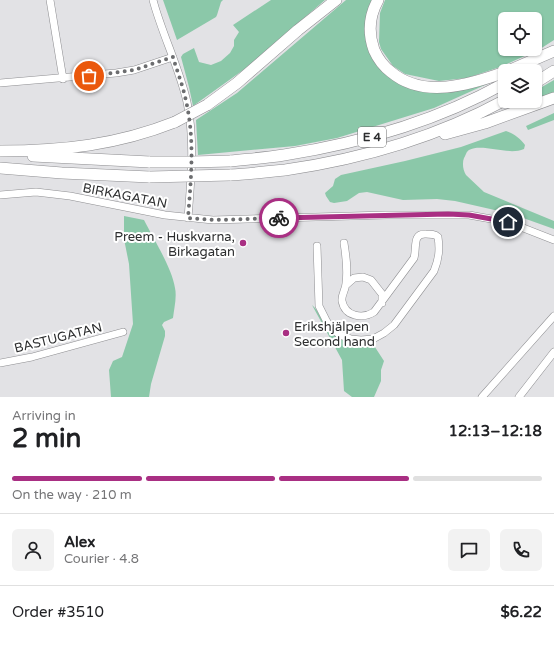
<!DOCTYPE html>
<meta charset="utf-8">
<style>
:root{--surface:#fff;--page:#f2f2f2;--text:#202124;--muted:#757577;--line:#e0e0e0;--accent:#a92f83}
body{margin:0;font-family:"Varela Round",sans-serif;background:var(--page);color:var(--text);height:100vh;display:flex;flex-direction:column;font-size:15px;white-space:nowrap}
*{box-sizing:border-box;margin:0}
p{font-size:13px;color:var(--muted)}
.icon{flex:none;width:22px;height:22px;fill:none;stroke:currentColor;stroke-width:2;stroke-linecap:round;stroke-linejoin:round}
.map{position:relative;height:397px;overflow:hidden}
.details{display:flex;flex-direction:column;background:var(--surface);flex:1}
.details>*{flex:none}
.fabs{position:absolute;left:498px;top:12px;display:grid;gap:8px}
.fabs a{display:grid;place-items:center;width:44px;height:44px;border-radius:6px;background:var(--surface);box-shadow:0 1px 3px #0004;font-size:20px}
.pin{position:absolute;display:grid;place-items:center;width:34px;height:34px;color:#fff;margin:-17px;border:2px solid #fff;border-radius:50%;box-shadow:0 1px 4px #0007}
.courier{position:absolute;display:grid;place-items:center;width:40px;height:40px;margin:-20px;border:3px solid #a92f83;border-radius:50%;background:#fff;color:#222;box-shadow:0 1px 5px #0007}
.headline em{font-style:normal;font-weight:700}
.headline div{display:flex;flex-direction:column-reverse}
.headline{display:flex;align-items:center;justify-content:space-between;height:68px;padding:0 12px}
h1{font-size:26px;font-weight:700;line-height:30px}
.bar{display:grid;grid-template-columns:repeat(4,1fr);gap:6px 4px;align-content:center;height:48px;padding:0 12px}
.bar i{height:5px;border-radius:3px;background:var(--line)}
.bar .on{background:var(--accent)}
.bar p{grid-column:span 4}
.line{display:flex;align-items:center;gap:10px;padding:0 12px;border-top:1px solid var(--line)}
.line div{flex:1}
.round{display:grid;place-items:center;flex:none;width:42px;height:42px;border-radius:6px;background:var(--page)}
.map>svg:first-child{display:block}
</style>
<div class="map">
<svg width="554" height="397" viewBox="0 0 554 397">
<rect width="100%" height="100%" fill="#e2e2e5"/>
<path fill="#8bc8a9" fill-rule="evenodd" d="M 163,0 L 223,0 L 221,2 L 217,15 L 216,17 L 177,40 Z
M 271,0 L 325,0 L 246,68 L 193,106 L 189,87 L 181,57 L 183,54 L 194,48 L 199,62 L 211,65 L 221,61 L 230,53 L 234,46 L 234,40 L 239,32 L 233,25 Z
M 346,0 L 372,0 L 365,20 L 368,44 L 412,88 L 496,80 L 434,108 L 337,138 L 295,146 L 198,155 L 196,120 L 237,93 Z
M 385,0 L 554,0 L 554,40 L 540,49 L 500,67 L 467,78 L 439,81 L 405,74 L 393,66 L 381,49 L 379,42 L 380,13 ZM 505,19 L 535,19 L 535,49 L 505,49 Z
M 554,80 L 554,93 L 535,101 L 535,91 Z
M 554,113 L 554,120 L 528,130 L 526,126 Z
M 506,131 C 513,133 521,139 525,145 L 524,149 C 508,156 483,143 469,150 C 466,152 466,155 464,158 C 462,163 463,170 466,175 L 484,192 L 554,221 L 554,229 L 512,214 L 455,201 L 437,199 L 403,200 L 367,192 L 359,193 L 347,201 L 334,203 L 330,202 L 326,196 L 325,193 L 333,186 L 335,179 L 341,175 L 405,161 L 461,147 Z
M 124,216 L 144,220 C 153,238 172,268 175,288 C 177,297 174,309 173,318 L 164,322 L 162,325 L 165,331 L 165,336 L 151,384 L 149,397 L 111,397 L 109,370 L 113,361 L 122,357 L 133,324 L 129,264 L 124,239 Z
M 312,305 C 318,310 320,317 324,323 C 337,341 353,346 373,344 L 384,361 L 381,370 L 381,381 L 374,397 L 352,397 L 344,391 L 342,360 Z"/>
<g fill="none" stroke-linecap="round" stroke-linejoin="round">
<g stroke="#8e8e91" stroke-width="8">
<path id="minor" d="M 50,0 L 63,79
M 153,0 C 162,34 179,67 187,102 C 195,140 191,179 188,218
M 0,83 L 116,73 L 134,70 L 173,57
M 0,195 L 36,192 L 70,196 L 165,215 L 213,220 L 386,215 L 469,215 L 508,222 L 554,240
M 317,246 L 319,306 L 326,320 L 331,328 L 340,335 L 351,339 L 361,340 L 373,339 L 384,333 L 394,325 L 434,271 C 439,259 440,250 438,237 C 435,234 431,234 426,234 C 412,233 417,248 414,258 L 374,312 C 363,319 345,317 342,301 C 341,295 346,289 346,283 C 348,269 346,256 344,243
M 346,285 L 354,278 L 363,277 L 371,280 L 382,294 L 382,303
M 0,363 L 32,357 L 123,332
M 482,397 L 554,316
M 519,397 L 554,352"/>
</g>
<g stroke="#8e8e91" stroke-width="12">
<path id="highway" d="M 378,0 C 369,16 368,33 374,50 C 378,59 383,66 391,72 C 423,99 469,85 505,72
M 508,71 L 554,51
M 535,83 L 554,71
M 207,105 L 237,83 L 298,30 L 336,0
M 445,134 L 485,123 L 554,98
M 0,151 C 62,151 117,145 175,122
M 33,156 L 150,162
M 230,161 C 248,159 266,158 284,155 C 361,143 437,121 505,83
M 0,168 L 62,173 L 150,177
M 230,175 C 248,174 266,172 285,170 C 361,159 437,137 505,100"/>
</g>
<use href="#minor" stroke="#fff" stroke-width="7"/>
<use href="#highway" stroke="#fff" stroke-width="11"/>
<g stroke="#8e8e91" stroke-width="12" stroke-linecap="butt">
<path id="highway-bridge" d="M 175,122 L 207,105
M 150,162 L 191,162 L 230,161
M 150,177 L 230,175"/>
</g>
<use href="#highway-bridge" stroke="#fff" stroke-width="11"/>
</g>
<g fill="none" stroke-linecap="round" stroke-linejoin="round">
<path stroke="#6c6d6f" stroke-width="4" stroke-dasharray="0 7.2" d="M 89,76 L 134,70 L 173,57 C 177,71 183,86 186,101 C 195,140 191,179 188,218 L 214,220 L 279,218"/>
<path stroke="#a92f83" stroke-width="5" d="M 279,218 L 448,214 L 469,215 L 508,222"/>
</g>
<g fill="#a92f83" stroke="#fff" stroke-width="1.5">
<circle cx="243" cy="243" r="4"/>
<circle cx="286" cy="333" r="4"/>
</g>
<g text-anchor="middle" stroke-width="4" stroke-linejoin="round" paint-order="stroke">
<rect fill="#fff" stroke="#6c6d6d" stroke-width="1" x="358" y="127" width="28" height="20" rx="3"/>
<g font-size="12" font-weight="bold" fill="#2d2e2f">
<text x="372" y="141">E 4</text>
</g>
<g font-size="13" fill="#2d2e2f" stroke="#fff">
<text transform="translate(125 195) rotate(11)" y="5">BIRKAGATAN</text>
<text transform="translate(58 337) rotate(-14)" y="5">BASTUGATAN</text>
</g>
<g font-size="13" fill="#2d2e2f" stroke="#fff" text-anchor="end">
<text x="235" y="241">Preem - Huskvarna,<tspan x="235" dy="15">Birkagatan</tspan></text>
<text x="294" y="331" text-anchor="start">Erikshjälpen<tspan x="294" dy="15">Second hand</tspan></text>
</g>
</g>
</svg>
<div class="fabs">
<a><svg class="icon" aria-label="locate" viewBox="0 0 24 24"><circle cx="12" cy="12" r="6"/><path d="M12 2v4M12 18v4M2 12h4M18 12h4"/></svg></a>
<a><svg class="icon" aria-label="layers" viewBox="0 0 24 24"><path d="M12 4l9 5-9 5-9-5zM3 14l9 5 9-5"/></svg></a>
</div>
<div class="pin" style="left:89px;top:76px;background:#ea580c"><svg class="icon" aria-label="bag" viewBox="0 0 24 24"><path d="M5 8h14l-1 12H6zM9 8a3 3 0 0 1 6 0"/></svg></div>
<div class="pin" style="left:508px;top:222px;background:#1f2937"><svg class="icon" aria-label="home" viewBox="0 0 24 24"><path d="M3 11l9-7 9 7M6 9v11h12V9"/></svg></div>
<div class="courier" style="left:279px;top:218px"><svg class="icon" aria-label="bike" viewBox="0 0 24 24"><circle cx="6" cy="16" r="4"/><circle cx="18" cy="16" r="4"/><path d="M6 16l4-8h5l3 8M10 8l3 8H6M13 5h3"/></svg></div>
</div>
<section class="details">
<div class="headline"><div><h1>2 min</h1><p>Arriving in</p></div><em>12:13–12:18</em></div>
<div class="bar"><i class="on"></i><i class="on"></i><i class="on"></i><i></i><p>On the way · 210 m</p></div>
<div class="line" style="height:72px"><a class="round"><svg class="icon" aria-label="person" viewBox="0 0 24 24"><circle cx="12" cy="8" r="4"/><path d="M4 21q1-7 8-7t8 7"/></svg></a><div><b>Alex</b><p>Courier · 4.8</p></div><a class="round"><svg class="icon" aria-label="chat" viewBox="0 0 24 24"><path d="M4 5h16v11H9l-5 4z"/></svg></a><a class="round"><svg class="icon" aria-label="phone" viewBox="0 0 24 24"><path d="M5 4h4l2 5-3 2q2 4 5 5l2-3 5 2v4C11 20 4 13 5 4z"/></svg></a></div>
<div class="line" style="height:52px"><div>Order #3510</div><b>$6.22</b></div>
</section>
